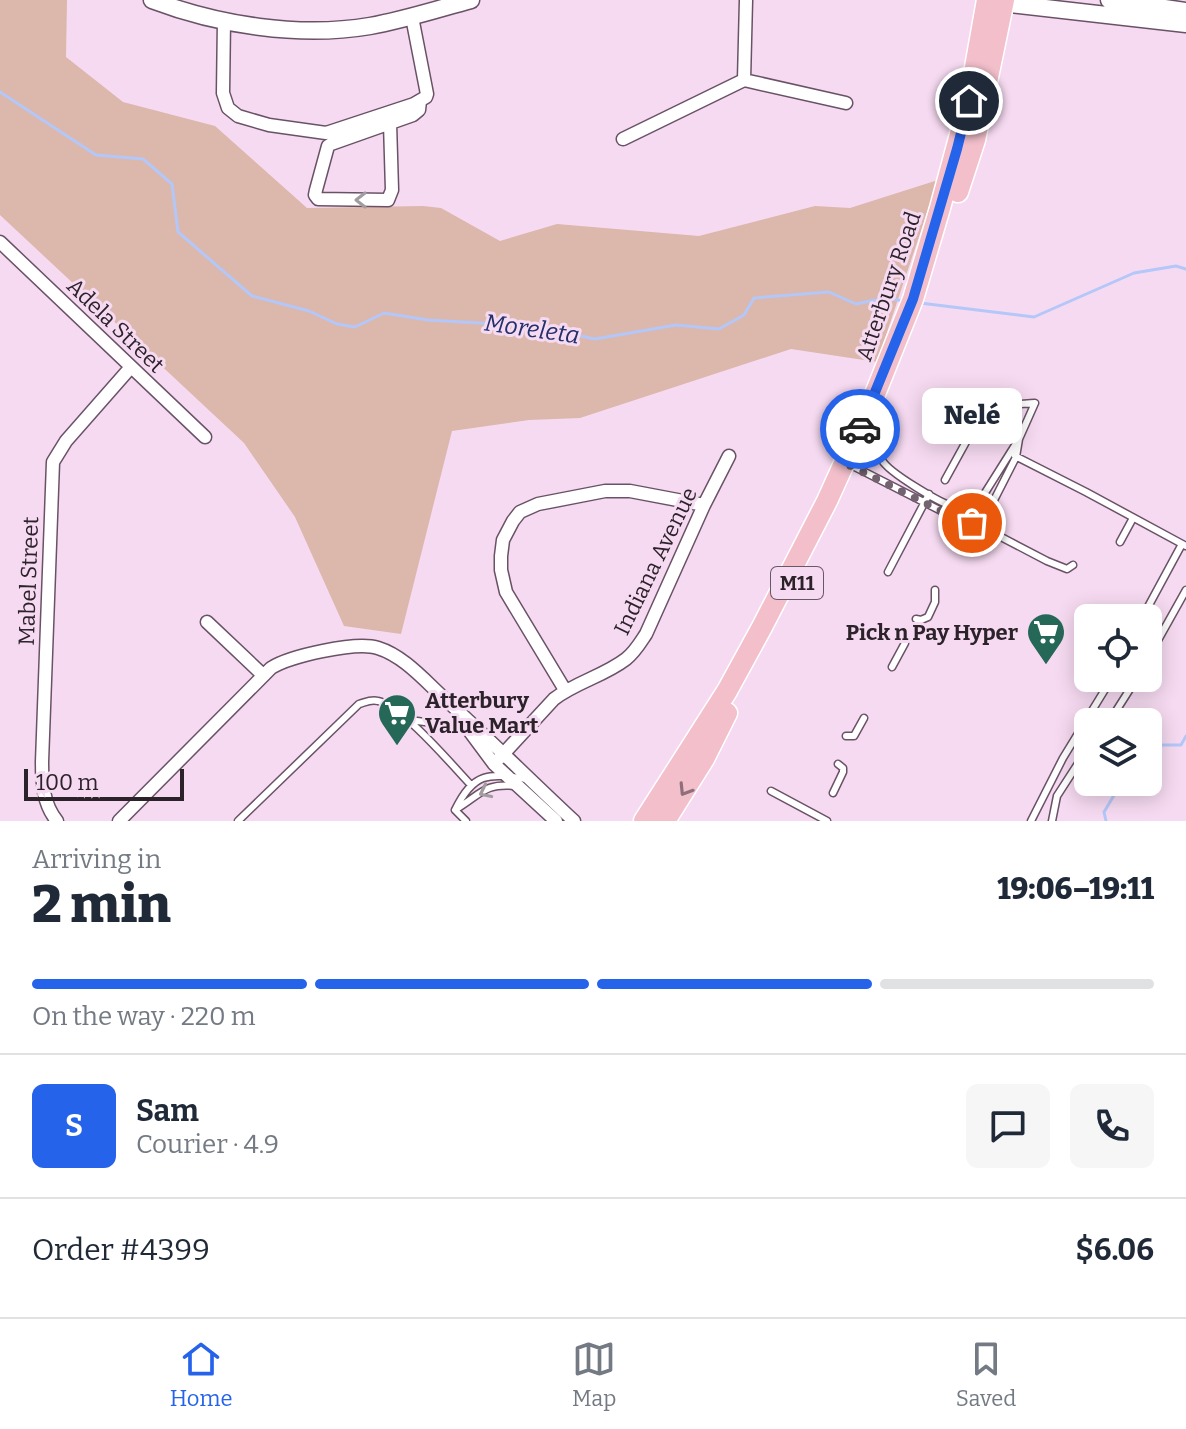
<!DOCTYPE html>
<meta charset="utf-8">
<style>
:root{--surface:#fff;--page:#f6f6f7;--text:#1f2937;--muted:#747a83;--line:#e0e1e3;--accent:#2563eb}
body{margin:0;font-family:Bitter,serif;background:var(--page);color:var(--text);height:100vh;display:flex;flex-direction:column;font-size:30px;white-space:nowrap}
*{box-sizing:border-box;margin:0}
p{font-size:26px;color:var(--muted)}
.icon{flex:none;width:44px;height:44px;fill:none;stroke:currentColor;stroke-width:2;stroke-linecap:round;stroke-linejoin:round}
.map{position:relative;height:821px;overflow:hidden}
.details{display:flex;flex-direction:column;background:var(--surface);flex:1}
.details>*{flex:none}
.controls{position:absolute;left:1074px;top:604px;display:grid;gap:16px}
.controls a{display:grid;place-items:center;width:88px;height:88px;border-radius:12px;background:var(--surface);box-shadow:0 4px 20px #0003;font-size:40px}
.scale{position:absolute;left:24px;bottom:20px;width:160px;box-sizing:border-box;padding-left:8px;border:4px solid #2c222a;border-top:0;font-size:22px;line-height:28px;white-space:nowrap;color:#2c222a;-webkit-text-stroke:6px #f6daf1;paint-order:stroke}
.pin{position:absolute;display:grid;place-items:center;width:68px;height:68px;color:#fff;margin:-34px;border:4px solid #fff;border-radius:50%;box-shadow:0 2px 8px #0007}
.courier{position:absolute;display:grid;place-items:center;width:80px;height:80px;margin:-40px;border:6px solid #2563eb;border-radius:50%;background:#fff;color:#222;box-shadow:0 2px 10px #0007}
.bubble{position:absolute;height:56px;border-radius:12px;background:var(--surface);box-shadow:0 4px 20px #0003;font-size:26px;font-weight:800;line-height:56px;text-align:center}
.headline em{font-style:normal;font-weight:800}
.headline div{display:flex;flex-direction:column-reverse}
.headline{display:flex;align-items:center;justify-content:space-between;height:136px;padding:0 32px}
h1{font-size:52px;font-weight:800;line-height:60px}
.bar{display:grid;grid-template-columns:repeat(4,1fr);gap:12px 8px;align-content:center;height:96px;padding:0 32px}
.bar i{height:10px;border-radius:6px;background:var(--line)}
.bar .current{background:var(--accent)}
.bar p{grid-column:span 4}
.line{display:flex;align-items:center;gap:20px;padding:0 32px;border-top:2px solid var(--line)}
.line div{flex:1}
.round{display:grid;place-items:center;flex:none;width:84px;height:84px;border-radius:12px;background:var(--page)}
.tab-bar{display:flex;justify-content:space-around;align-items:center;height:112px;border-top:2px solid var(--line);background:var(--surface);font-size:22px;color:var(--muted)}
.tab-bar a{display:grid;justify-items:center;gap:4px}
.tab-bar .current{color:var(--accent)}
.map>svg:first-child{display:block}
</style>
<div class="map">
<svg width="1186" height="821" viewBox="0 0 1186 821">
<rect width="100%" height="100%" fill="#f6daf1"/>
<path fill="#dcb7ac" d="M 0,0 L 67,0 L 66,57 L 123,102 L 215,126 L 307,208 L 423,206 L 441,208 L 500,241 L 557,224 L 699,236 L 815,206 L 850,208 L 938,180 L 877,362 L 791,349 L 580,418 L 529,420 L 452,431 L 401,634 L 344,626 L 295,517 L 244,443 L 0,215 Z"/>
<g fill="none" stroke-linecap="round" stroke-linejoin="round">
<path stroke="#b4c7f9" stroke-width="3" d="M 0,92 L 96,155 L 143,159 L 172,184 L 178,232 L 252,296 L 309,311 L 337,324 L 355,327 L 384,313 L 428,320 L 533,326 L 595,339 L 676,325 L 719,329 L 744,315 L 754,298 L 829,292 L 856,304 L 885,298 L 904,301
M 920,303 L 1034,317 L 1134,273 L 1176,266 L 1186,269
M 1148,755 L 1158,745 L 1181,745 L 1186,736
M 1106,821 L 1104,812 L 1122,782"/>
<g stroke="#6a5266" stroke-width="9">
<path id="service" d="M 875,406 L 880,408 L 882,412 C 881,429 874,443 882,460 C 888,472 941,504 955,507 C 963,510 971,508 978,504 L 1017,442
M 1015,456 L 1086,492 L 1186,546
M 849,464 L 959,520 L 972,523 L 988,512 L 1016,457 L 1019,439 L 1035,403 C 1014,405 993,403 978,420 L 945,480
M 1003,538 L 1047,561 L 1067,569 L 1073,565
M 1120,542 L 1133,518
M 888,572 L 929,494
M 1142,618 L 1182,544
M 916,619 L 921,620 L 928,617 L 935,602 L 935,590
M 1148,658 L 1186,590
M 892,667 L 905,643
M 409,720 L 441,724 L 468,731
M 1109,722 L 1137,678
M 846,736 L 854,736 L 864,718
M 771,791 L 827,821
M 833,793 L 843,772 L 843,768 L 838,764
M 458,808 C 482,793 485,783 516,786
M 455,810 C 474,772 488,773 527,779
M 455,810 L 466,821
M 238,821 L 359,704 C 366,702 371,699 378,701 C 401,705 452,765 470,784
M 1031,821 L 1063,758 L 1112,678
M 1052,821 L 1057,796 L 1088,748"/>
</g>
<g stroke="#6a5266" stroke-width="15">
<path id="minor" d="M 224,20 L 223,93 L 228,108 L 238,116 L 269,125 L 326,133 L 414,104 L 426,97 L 427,94 L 412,17
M 744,80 L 746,0
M 390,123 L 392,190 L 388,200 L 318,199 L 315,195 L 316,190 L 328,146 L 331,144 L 413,115 L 419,110 L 420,101
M 623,139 L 744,80 L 846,103
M 0,242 L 205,437
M 207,622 L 263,675
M 565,690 L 506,592 L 501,570 L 501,556 L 503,540 L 513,521 L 520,512 L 538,504 L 605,491 L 630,491 L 704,505
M 462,721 L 494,764 L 556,821
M 494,764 L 554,699 C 576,682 604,676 626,659 C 635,652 640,643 646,634 L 704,505 L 729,456
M 57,821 C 43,804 42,783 42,762 L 53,462 L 66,441 L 131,367
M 119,821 L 271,668 C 290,656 356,641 378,648 C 404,656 425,681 445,699 C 489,739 531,781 574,821"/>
</g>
<g stroke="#6a5266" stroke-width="19">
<path id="tertiary" d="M 152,0 C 218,25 299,38 370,26 C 404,20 438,9 471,0
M 1109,0 L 1186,11
M 993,2 L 1186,24"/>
</g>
<g stroke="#fff" stroke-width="23">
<path id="primary" d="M 958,192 L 975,140 L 1004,0
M 644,821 L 727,691 L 762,627 L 827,501 L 871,404 L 913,299 L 940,208 L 969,101 L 987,0
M 665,821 L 704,759 L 727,713"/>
</g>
<use href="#service" stroke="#fff" stroke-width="6"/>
<use href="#minor" stroke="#fff" stroke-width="12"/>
<use href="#tertiary" stroke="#fff" stroke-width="16"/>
<use href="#primary" stroke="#f2bfcb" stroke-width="20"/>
</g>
<defs><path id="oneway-chevron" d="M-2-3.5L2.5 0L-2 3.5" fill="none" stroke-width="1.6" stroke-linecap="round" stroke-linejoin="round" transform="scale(2)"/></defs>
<g stroke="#a09c9f">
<use href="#oneway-chevron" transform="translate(361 200) rotate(180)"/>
<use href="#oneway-chevron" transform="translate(485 792) rotate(154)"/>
</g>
<use stroke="#8f707a" href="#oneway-chevron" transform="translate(685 790) rotate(122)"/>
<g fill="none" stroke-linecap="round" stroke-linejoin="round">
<path stroke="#736270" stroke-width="8" stroke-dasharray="0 14.4" d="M 860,429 L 845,463 L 959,520 L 972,523"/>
<path stroke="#2563eb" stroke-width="10" d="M 860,429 L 913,299 L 957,149 L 969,101"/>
</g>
<defs>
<g id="supermarket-pin" transform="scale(2)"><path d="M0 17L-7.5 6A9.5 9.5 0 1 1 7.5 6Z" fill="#266858" stroke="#f6daf1"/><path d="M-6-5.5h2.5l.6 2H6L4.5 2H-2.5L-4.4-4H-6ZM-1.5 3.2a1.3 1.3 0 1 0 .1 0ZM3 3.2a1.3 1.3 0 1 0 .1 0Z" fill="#fff"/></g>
</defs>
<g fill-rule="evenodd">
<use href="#supermarket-pin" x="1046" y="632"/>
<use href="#supermarket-pin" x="397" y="713"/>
</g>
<g text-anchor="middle" stroke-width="6" stroke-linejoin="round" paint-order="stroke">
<rect fill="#f6daf1" stroke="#695966" stroke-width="2" x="771" y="567" width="52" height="32" rx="6"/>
<g font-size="20" font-weight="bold" fill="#2c222a">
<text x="797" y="590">M11</text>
</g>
<g font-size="22" fill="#2c222a" stroke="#f6daf1">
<text transform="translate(888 286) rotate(-71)" y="8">Atterbury Road</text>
<text transform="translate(116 325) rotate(44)" y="8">Adela Street</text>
<text transform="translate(655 561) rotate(-64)" y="8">Indiana Avenue</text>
<text transform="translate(28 581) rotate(-88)" y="8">Mabel Street</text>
</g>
<g font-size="22" font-weight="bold" fill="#2c222a" stroke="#f6daf1" text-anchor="end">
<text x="1018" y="640">Pick n Pay Hyper</text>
<text x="425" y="708" text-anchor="start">Atterbury<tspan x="425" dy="25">Value Mart</tspan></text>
</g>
<g font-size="24" font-style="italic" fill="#22316c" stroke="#f6daf1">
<text transform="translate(532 329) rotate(8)" y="8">Moreleta</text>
</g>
</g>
</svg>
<div class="controls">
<a><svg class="icon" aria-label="locate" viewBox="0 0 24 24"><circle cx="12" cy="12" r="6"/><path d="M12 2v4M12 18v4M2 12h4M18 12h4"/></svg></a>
<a><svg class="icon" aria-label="layers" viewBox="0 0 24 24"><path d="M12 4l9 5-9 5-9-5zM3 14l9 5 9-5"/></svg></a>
</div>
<div class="scale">100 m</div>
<div class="pin" style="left:972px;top:523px;background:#ea580c"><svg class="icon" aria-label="bag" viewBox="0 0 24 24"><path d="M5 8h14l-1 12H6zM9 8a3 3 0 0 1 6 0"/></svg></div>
<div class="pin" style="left:969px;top:101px;background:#1f2937"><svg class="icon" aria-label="home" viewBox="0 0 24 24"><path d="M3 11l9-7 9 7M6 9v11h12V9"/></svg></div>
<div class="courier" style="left:860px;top:429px"><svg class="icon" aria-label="car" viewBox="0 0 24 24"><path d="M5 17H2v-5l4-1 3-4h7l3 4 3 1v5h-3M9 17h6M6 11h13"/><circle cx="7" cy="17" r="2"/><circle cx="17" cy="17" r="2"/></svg></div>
<div class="bubble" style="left:922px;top:388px;width:100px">Nelé</div>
</div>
<section class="details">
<div class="headline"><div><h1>2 min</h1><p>Arriving in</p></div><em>19:06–19:11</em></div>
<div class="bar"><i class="current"></i><i class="current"></i><i class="current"></i><i></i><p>On the way · 220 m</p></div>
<div class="line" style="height:144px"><b class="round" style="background:var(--accent);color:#fff">S</b><div><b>Sam</b><p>Courier · 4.9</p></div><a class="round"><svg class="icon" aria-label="chat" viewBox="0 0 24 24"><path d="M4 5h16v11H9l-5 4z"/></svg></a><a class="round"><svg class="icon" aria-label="phone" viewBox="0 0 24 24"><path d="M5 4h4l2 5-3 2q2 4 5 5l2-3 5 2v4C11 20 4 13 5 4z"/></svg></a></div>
<div class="line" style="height:104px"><div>Order #4399</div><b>$6.06</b></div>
</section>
<nav class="tab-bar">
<a class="current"><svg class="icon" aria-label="home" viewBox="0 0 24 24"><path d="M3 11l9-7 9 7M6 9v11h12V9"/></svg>Home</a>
<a><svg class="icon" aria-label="map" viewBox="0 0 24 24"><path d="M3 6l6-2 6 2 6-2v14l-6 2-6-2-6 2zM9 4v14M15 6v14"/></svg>Map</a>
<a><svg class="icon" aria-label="saved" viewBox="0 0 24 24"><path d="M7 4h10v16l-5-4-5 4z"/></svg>Saved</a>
</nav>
